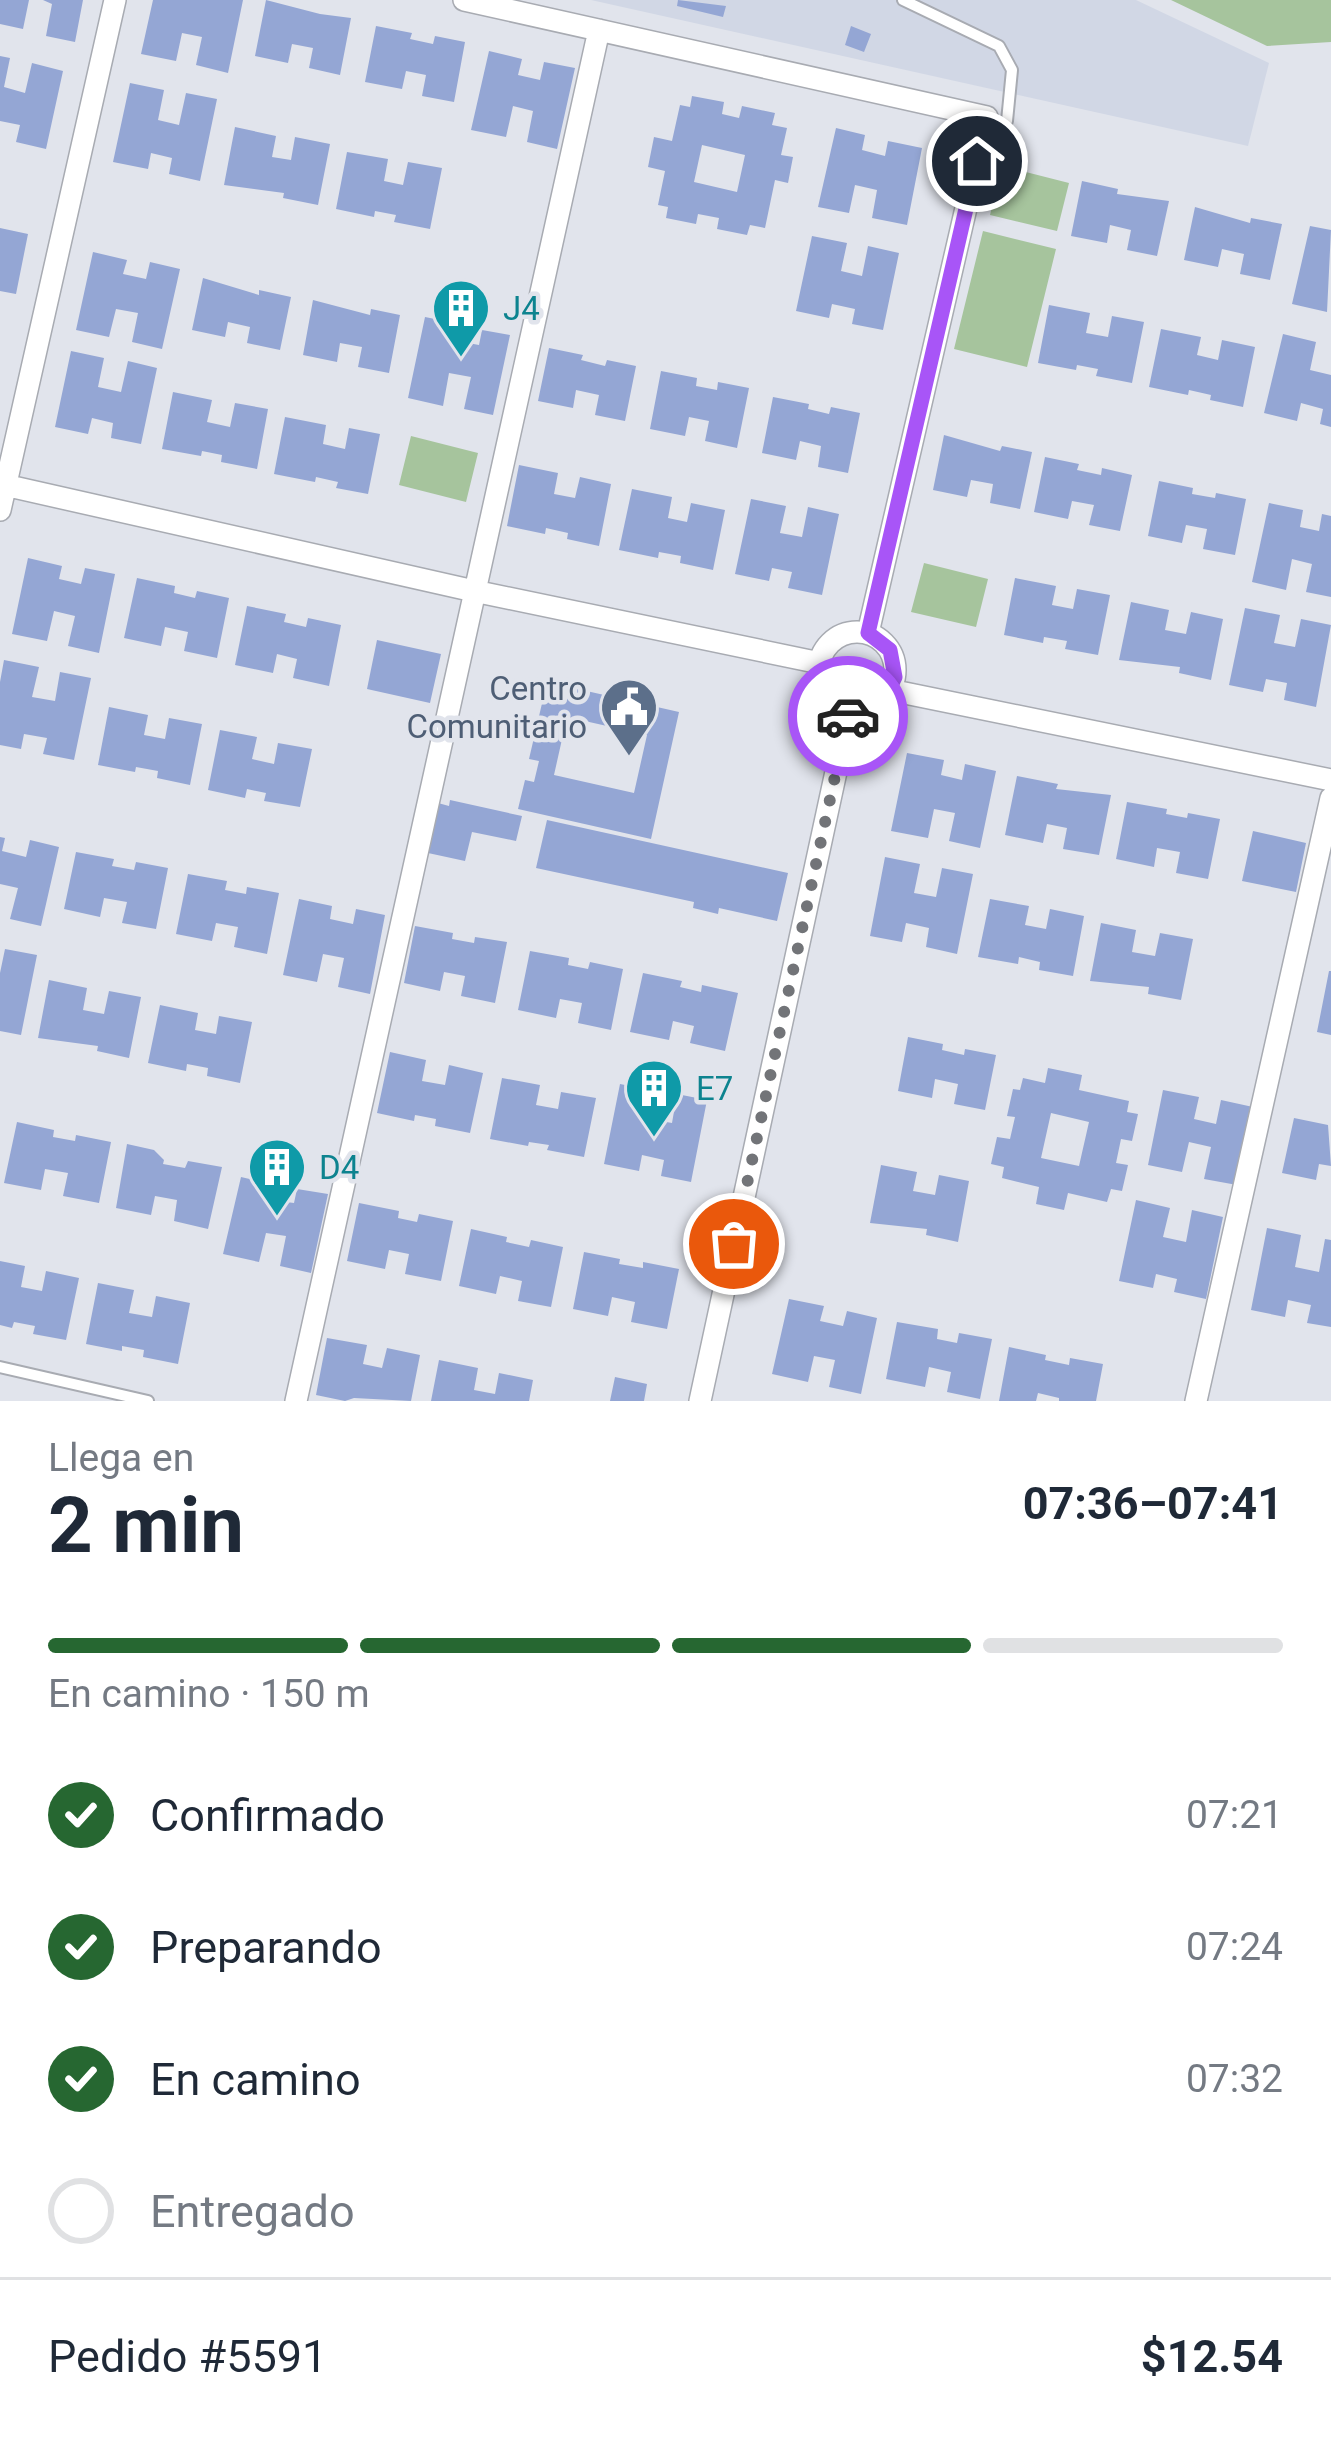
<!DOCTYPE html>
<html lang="es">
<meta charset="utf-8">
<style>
:root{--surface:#fff;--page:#f2f2f3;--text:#1f2937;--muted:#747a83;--line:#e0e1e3;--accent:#266731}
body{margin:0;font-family:Roboto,sans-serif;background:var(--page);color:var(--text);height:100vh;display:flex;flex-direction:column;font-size:45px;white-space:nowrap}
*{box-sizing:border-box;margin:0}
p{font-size:39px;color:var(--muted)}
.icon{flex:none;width:66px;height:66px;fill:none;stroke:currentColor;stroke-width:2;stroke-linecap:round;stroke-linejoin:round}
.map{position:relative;height:1401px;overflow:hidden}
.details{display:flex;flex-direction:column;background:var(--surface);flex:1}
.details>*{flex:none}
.pin{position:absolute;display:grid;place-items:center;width:102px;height:102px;color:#fff;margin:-51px;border:6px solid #fff;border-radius:50%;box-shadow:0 3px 12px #0007}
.courier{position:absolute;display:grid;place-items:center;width:120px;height:120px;margin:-60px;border:9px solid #a855f7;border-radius:50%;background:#fff;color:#222;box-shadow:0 3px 15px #0007}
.head em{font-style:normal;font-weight:700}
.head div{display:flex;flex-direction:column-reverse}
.head{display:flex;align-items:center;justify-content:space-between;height:204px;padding:0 48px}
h1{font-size:78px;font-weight:700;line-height:90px}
.bar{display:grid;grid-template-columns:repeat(4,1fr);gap:18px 12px;align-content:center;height:144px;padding:0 48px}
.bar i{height:15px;border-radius:9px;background:var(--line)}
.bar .active{background:var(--accent)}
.bar p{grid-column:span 4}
.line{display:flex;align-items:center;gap:30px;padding:0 48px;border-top:3px solid var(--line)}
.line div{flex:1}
ol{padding:0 48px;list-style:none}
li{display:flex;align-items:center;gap:36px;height:132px}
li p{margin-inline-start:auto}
li .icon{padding:12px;border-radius:50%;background:var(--accent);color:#fff;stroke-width:4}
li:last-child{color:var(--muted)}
li i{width:66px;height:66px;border:6px solid var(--line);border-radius:50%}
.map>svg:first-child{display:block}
</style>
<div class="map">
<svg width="1331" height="1401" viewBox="0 0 1331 1401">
<rect width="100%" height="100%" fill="#e1e4ec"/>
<path fill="#d1d7e5" d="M 591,0 L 1136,0 L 1269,63 L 1248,146 Z"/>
<path fill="#a6c49d" d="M 1171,0 L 1331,0 L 1331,42 L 1267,46 Z
M 1002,166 L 1069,183 L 1057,231 L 990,215 Z
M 983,231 L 1056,249 L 1027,367 L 954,349 Z
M 411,436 L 478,453 L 466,502 L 399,485 Z
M 924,563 L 988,579 L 976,627 L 911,612 Z"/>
<path fill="#94a6d4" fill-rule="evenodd" d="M 0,0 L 29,0 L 23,29 L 0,24 Z
M 43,0 L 83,0 L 75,42 L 46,36 L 52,4 Z
M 153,0 L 243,0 L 228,73 L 196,65 L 202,37 L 182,33 L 176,61 L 141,54 Z
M 266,0 L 320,14 L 351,18 L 340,75 L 309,68 L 313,48 L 292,44 L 288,63 L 255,56 Z
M 678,0 L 726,6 L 723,17 L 677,6 Z
M 376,26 L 412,33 L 410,39 L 433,44 L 435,36 L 465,42 L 454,102 L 422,96 L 426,75 L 406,71 L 402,89 L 365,82 Z
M 851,26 L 871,34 L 864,52 L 845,45 Z
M 489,51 L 522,59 L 518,75 L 540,80 L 544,62 L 575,68 L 557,149 L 527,142 L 533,111 L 513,106 L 506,137 L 471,130 Z
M 0,56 L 10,58 L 4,87 L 25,93 L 32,63 L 63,71 L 46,149 L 16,142 L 20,125 L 0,121 Z
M 130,83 L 164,90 L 158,120 L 179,125 L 186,93 L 217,99 L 200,181 L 169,174 L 172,158 L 151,153 L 148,169 L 113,162 Z
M 692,96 L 724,102 L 722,114 L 739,118 L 742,106 L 775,113 L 772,125 L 787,128 L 781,155 L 793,157 L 788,183 L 775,180 L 765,228 L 750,225 L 747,235 L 717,229 L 719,218 L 698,214 L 696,224 L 666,218 L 668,207 L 658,205 L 665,171 L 648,167 L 654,137 L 672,141 L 680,105 L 690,107 ZM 702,145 L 745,155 L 737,192 L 694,182 Z
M 235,127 L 276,136 L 272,157 L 291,160 L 295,137 L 330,144 L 318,205 L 283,198 L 284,193 L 224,185 Z
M 836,128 L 865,135 L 862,150 L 885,156 L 888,141 L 922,148 L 907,225 L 872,218 L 877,190 L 855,185 L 849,213 L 818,207 Z
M 347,152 L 388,159 L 384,181 L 403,185 L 408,162 L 442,168 L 430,229 L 394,222 L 396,215 L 375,211 L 374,217 L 336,209 Z
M 1082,181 L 1118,189 L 1117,194 L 1169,201 L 1157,256 L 1127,250 L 1131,230 L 1110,225 L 1107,243 L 1071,236 Z
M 1195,207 L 1250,223 L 1251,218 L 1282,224 L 1270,280 L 1240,274 L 1244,254 L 1222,249 L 1218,267 L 1184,260 Z
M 1310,226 L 1331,230 L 1327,312 L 1292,304 Z
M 0,228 L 28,234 L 16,294 L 0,291 Z
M 812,236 L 847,243 L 841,271 L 862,276 L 868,246 L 899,253 L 883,330 L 852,324 L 855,309 L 832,304 L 829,318 L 796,311 Z
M 93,252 L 127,260 L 123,274 L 146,279 L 150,262 L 180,269 L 162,349 L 132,342 L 138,313 L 116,309 L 109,337 L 76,330 Z
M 203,278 L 259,295 L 259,290 L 291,297 L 280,350 L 247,343 L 250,327 L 228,322 L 225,337 L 192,330 Z
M 313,300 L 370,315 L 371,309 L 400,315 L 389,373 L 358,367 L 362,347 L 340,343 L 337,362 L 303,355 Z
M 1049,305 L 1090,313 L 1086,333 L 1108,337 L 1112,316 L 1144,322 L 1132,383 L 1096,376 L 1098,369 L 1077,365 L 1076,370 L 1038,363 Z
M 425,317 L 460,324 L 457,341 L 479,345 L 482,330 L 510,335 L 493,415 L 464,409 L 471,377 L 449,373 L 443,406 L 408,398 Z
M 1161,329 L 1201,337 L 1197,355 L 1218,360 L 1222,340 L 1255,347 L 1243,407 L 1210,400 L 1211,395 L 1189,390 L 1188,395 L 1149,387 Z
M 1283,334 L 1316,342 L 1310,370 L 1331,375 L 1331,427 L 1320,424 L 1323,409 L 1301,403 L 1297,421 L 1264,413 Z
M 549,348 L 583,355 L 581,360 L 605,366 L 607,360 L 636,366 L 625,421 L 595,415 L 599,395 L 576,390 L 573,408 L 538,401 Z
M 71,351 L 104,358 L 98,387 L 121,392 L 128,361 L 157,368 L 141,444 L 111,438 L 113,423 L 92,418 L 88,434 L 55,427 Z
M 661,371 L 697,378 L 696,386 L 717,390 L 718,382 L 749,388 L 737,448 L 705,441 L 709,421 L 689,417 L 685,436 L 650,429 Z
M 173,392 L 212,400 L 207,422 L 230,427 L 235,403 L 268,409 L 257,469 L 221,462 L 222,455 L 202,451 L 201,456 L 162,449 Z
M 773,397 L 809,404 L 808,409 L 829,414 L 831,407 L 860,413 L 848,473 L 818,467 L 821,446 L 800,441 L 796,460 L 762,453 Z
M 285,417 L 326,425 L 323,444 L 345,449 L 349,428 L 380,434 L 368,494 L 336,488 L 338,482 L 316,477 L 315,482 L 274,474 Z
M 944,435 L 1000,451 L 1002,446 L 1032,452 L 1020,509 L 990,503 L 993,484 L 971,480 L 967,497 L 933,490 Z
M 1045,457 L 1079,464 L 1077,470 L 1101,475 L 1102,468 L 1132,475 L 1120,531 L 1089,525 L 1094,505 L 1072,501 L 1068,519 L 1034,512 Z
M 519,465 L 558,473 L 554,494 L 575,498 L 580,477 L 611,484 L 599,546 L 567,539 L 568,533 L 546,528 L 545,534 L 507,526 Z
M 1159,481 L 1193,488 L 1192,494 L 1215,498 L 1216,493 L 1246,499 L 1235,555 L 1203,549 L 1207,529 L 1186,525 L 1182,543 L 1148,536 Z
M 632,489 L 672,497 L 668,518 L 687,522 L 691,503 L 725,510 L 713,570 L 680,563 L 681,556 L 659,552 L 658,558 L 619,550 Z
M 751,499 L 786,506 L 780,533 L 802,537 L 808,507 L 839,514 L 822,595 L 788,588 L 792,572 L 772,568 L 769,581 L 735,574 Z
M 1269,503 L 1303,510 L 1300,527 L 1319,531 L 1322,514 L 1331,516 L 1331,597 L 1306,592 L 1312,564 L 1292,559 L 1286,590 L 1252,582 Z
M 28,558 L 62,566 L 59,579 L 81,584 L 85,568 L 115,574 L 99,653 L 68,646 L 75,616 L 54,611 L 47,641 L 12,634 Z
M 137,578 L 175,586 L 174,593 L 195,598 L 197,591 L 229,598 L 217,658 L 184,651 L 188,632 L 165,627 L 161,646 L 124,638 Z
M 1015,578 L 1056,586 L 1052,605 L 1073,609 L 1077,589 L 1110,595 L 1098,655 L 1065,649 L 1067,641 L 1044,637 L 1043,643 L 1004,635 Z
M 1131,602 L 1169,610 L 1165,630 L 1186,634 L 1191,612 L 1223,619 L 1211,680 L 1179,673 L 1180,667 L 1119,660 Z
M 247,606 L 286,614 L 284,622 L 306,627 L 308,618 L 341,625 L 329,686 L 293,678 L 297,659 L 277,654 L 273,673 L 235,665 Z
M 1245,608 L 1280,615 L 1274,643 L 1295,647 L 1301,619 L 1331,625 L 1316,707 L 1284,700 L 1287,683 L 1266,679 L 1263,692 L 1229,685 Z
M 377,640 L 441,654 L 430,703 L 367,689 Z
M 4,660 L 39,667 L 32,697 L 55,701 L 60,672 L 91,678 L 74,760 L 43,754 L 47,738 L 24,734 L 21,749 L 0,745 L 0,682 Z
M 547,682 L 679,712 L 651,839 L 518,809 L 525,780 L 534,782 L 539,761 L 529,759 ZM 567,717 L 647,735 L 634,793 L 554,775 Z
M 109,707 L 148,715 L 144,735 L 165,739 L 169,718 L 202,724 L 190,785 L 157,778 L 158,771 L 136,767 L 135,772 L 98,765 Z
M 220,730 L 257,737 L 252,759 L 274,764 L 278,743 L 312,749 L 300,807 L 264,801 L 266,793 L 247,789 L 245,798 L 208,790 Z
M 907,753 L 944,760 L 941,775 L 962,780 L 965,764 L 996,771 L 980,848 L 949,841 L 955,813 L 934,809 L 928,838 L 891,831 Z
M 1017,776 L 1058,784 L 1056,789 L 1111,795 L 1099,855 L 1063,849 L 1067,828 L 1047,824 L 1043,843 L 1005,835 Z
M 450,800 L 522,816 L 516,841 L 472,832 L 465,861 L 428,853 L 438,803 L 449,806 Z
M 1127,802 L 1167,809 L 1166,814 L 1187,818 L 1188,813 L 1220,819 L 1208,879 L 1176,873 L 1180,852 L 1157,848 L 1154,867 L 1116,859 Z
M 547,820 L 788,873 L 777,921 L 719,908 L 718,914 L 693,908 L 694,902 L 536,868 Z
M 1253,831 L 1306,843 L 1296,892 L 1242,881 Z
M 0,837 L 5,838 L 2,851 L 26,857 L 30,840 L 59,847 L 41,926 L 10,919 L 18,888 L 0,884 Z
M 76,852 L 114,859 L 112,866 L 134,870 L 136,862 L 168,868 L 156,929 L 122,923 L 127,902 L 104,898 L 100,917 L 64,909 Z
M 885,857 L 920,864 L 914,893 L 936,897 L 942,868 L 973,874 L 957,954 L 926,947 L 929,928 L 906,923 L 902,942 L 870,936 Z
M 188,874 L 227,881 L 225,890 L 246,894 L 247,887 L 279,893 L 267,954 L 234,947 L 238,927 L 216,923 L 212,941 L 176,934 Z
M 299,899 L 332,906 L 330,919 L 353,924 L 356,909 L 385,915 L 370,994 L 338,987 L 344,958 L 323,954 L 317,982 L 283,975 Z
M 990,899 L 1029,906 L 1025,925 L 1046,929 L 1050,909 L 1084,916 L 1073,976 L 1039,970 L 1040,962 L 1019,957 L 1018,964 L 978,957 Z
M 1101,923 L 1136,930 L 1132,952 L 1155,956 L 1160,933 L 1193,939 L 1181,1000 L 1148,994 L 1149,987 L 1090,981 Z
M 415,926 L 453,933 L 452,939 L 474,943 L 475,937 L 507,942 L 495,1003 L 461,996 L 465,976 L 444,972 L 440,991 L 404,983 Z
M 5,949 L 37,955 L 21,1035 L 0,1031 L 0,973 Z
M 530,951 L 569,958 L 568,965 L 588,969 L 590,962 L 623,969 L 611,1030 L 578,1023 L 582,1003 L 560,999 L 556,1018 L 518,1010 Z
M 1329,971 L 1331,971 L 1331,1035 L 1317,1032 Z
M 643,973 L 682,981 L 680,987 L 701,992 L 702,985 L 738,993 L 725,1051 L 690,1043 L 694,1026 L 673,1021 L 669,1040 L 630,1032 Z
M 49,980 L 87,988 L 83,1010 L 104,1014 L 109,991 L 141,997 L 129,1058 L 97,1051 L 98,1046 L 38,1038 Z
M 160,1005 L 198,1013 L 195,1030 L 216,1034 L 219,1016 L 252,1022 L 240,1083 L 207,1076 L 208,1068 L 187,1064 L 186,1071 L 148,1063 Z
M 908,1037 L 943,1044 L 942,1050 L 964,1055 L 965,1049 L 996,1055 L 985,1110 L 954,1104 L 958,1084 L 935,1079 L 932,1098 L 898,1091 Z
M 390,1052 L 426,1060 L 422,1081 L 445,1085 L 449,1065 L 483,1073 L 470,1133 L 435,1126 L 436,1119 L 415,1115 L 414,1121 L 377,1113 Z
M 1048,1068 L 1082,1075 L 1079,1090 L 1129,1101 L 1127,1112 L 1138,1114 L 1132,1141 L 1121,1139 L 1116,1163 L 1128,1165 L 1122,1191 L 1111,1189 L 1107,1202 L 1068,1193 L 1064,1210 L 1036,1204 L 1039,1187 L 1002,1178 L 1004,1167 L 991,1164 L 997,1137 L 1010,1139 L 1015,1117 L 1007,1116 L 1013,1089 L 1020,1090 L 1023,1078 L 1045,1083 ZM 1051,1113 L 1089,1122 L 1079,1166 L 1041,1158 Z
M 502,1078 L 540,1085 L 536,1105 L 558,1109 L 561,1092 L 596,1098 L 584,1157 L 547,1150 L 549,1145 L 529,1142 L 528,1146 L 490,1139 Z
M 620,1084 L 655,1091 L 650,1119 L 672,1123 L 677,1094 L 707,1100 L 691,1182 L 661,1176 L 664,1160 L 642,1155 L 639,1171 L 604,1164 Z
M 1163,1090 L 1199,1097 L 1194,1119 L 1216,1124 L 1221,1100 L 1253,1107 L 1237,1185 L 1204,1179 L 1211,1147 L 1189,1142 L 1182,1172 L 1148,1165 Z
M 1294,1118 L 1328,1125 L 1331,1166 L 1319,1164 L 1316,1180 L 1282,1173 Z
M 17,1122 L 54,1130 L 53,1137 L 75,1141 L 76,1135 L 111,1142 L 99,1203 L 63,1196 L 68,1173 L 45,1169 L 41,1190 L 4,1183 Z
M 127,1144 L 154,1150 L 164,1160 L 163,1164 L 185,1168 L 188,1161 L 222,1167 L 208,1229 L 174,1221 L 177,1200 L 155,1196 L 151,1215 L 116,1208 Z
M 881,1165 L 917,1172 L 913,1191 L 935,1195 L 939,1175 L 969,1181 L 958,1242 L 926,1235 L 927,1229 L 870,1223 Z
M 241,1177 L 275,1185 L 271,1200 L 294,1203 L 297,1189 L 328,1194 L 311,1273 L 280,1266 L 286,1236 L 266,1233 L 259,1262 L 223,1254 Z
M 1136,1200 L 1170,1208 L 1163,1237 L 1186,1242 L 1192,1210 L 1223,1217 L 1206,1299 L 1174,1292 L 1177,1279 L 1156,1274 L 1153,1288 L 1119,1281 Z
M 359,1203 L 399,1211 L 398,1218 L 417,1222 L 419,1214 L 453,1221 L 441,1281 L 405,1274 L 409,1254 L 389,1250 L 385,1269 L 347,1261 Z
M 1267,1228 L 1301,1235 L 1295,1267 L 1319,1272 L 1325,1239 L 1331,1240 L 1331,1327 L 1307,1323 L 1311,1305 L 1288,1300 L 1285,1317 L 1251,1310 Z
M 471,1229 L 507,1237 L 506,1242 L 529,1247 L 531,1240 L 563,1247 L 551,1307 L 518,1301 L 522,1281 L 500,1276 L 496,1294 L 459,1286 Z
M 584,1252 L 620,1259 L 619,1264 L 643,1268 L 643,1262 L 679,1269 L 667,1329 L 631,1322 L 635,1302 L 612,1297 L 608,1316 L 573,1309 Z
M 0,1261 L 25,1266 L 21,1287 L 42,1291 L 46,1271 L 79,1278 L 66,1340 L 33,1334 L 35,1326 L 14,1322 L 12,1328 L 0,1325 Z
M 98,1283 L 134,1290 L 129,1313 L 152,1317 L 156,1296 L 190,1303 L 178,1364 L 143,1357 L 144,1350 L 122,1346 L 122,1351 L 86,1344 Z
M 789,1299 L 824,1306 L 820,1321 L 843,1326 L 847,1311 L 877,1318 L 861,1394 L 829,1387 L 835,1360 L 814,1356 L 808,1382 L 772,1374 Z
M 897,1322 L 938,1329 L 937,1339 L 957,1343 L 959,1333 L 992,1339 L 980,1399 L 947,1392 L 951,1372 L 929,1367 L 925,1387 L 886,1379 Z
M 327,1338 L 367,1345 L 363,1364 L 382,1368 L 387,1348 L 420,1355 L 411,1401 L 354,1398 L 345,1401 L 316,1395 Z
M 1009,1347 L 1046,1355 L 1045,1360 L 1069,1365 L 1070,1358 L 1103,1364 L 1096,1401 L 1059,1401 L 1059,1398 L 1038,1393 L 1036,1401 L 999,1401 Z
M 439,1360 L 478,1368 L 474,1390 L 495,1394 L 499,1373 L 533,1380 L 529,1401 L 431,1401 Z
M 615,1377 L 647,1384 L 644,1401 L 610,1401 Z"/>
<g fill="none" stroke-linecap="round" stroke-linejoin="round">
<g stroke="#a8abb2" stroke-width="14">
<path id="lane" d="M 903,0 L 999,46 L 1012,70 L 1007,121
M 0,1367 L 148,1401"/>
</g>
<g stroke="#a8abb2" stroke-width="24">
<path id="street" d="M 464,0 L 987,117 L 868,633
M 0,484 L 474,591 L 820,663
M 0,510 L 115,0
M819 670a38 38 0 1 1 76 0a38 38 0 1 1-76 0Z
M 890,690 L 1331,780
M 296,1401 L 599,30
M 700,1401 L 850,707
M 1196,1401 L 1331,798"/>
</g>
<use href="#lane" stroke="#fff" stroke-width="10"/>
<use href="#street" stroke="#fff" stroke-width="21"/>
</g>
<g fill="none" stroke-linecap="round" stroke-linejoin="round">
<path stroke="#727478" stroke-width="12" stroke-dasharray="0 21.6" d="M 734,1244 L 848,716"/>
<path stroke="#a855f7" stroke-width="15" d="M 848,716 L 850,707 C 873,708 886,698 895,677 L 890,650 L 868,633 L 977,161"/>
</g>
<defs>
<g id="building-pin" transform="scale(3)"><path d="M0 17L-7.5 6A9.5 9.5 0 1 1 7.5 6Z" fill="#0f9aa8" stroke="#e1e4ec"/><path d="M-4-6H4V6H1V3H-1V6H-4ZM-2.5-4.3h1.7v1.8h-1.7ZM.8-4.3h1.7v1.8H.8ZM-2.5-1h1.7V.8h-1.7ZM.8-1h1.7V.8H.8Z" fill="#fff"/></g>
<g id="civic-pin" transform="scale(3)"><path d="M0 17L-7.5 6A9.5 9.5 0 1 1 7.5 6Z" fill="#5c6f8a" stroke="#e1e4ec"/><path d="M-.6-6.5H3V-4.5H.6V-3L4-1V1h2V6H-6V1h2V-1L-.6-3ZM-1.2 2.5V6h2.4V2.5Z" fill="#fff"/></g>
</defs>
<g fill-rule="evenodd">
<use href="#building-pin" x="461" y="308"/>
<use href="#civic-pin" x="629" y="707"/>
<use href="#building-pin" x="654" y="1088"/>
<use href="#building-pin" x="277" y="1167"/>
</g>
<g text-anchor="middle" stroke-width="9" stroke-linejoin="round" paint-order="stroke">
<g font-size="33" fill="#0d838f" stroke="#e1e4ec" text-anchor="start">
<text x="503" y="320">J4</text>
<text x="696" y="1100">E7</text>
<text x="319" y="1179">D4</text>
</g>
<g font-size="33" fill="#4e5e75" stroke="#e1e4ec" text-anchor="end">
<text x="587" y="700">Centro<tspan x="587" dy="38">Comunitario</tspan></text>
</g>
</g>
</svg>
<div class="pin" style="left:734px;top:1244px;background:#ea580c"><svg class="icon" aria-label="bag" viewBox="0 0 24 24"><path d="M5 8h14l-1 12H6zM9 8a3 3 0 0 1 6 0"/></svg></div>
<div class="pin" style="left:977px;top:161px;background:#1f2937"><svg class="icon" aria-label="home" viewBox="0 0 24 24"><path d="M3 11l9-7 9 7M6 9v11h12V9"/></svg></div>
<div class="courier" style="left:848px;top:716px"><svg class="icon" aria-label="car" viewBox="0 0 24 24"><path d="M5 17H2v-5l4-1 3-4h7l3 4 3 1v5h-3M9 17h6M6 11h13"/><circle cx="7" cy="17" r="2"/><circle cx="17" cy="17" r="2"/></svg></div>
</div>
<section class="details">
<div class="head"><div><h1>2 min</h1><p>Llega en</p></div><em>07:36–07:41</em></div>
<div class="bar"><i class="active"></i><i class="active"></i><i class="active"></i><i></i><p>En camino · 150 m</p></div>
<ol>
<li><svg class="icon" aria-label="check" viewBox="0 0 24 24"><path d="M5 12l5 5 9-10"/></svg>Confirmado<p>07:21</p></li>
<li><svg class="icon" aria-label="check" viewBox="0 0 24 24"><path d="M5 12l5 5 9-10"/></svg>Preparando<p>07:24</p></li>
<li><svg class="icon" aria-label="check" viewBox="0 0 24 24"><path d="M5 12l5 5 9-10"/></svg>En camino<p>07:32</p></li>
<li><i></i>Entregado</li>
</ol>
<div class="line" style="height:156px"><div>Pedido #5591</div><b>$12.54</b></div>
</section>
